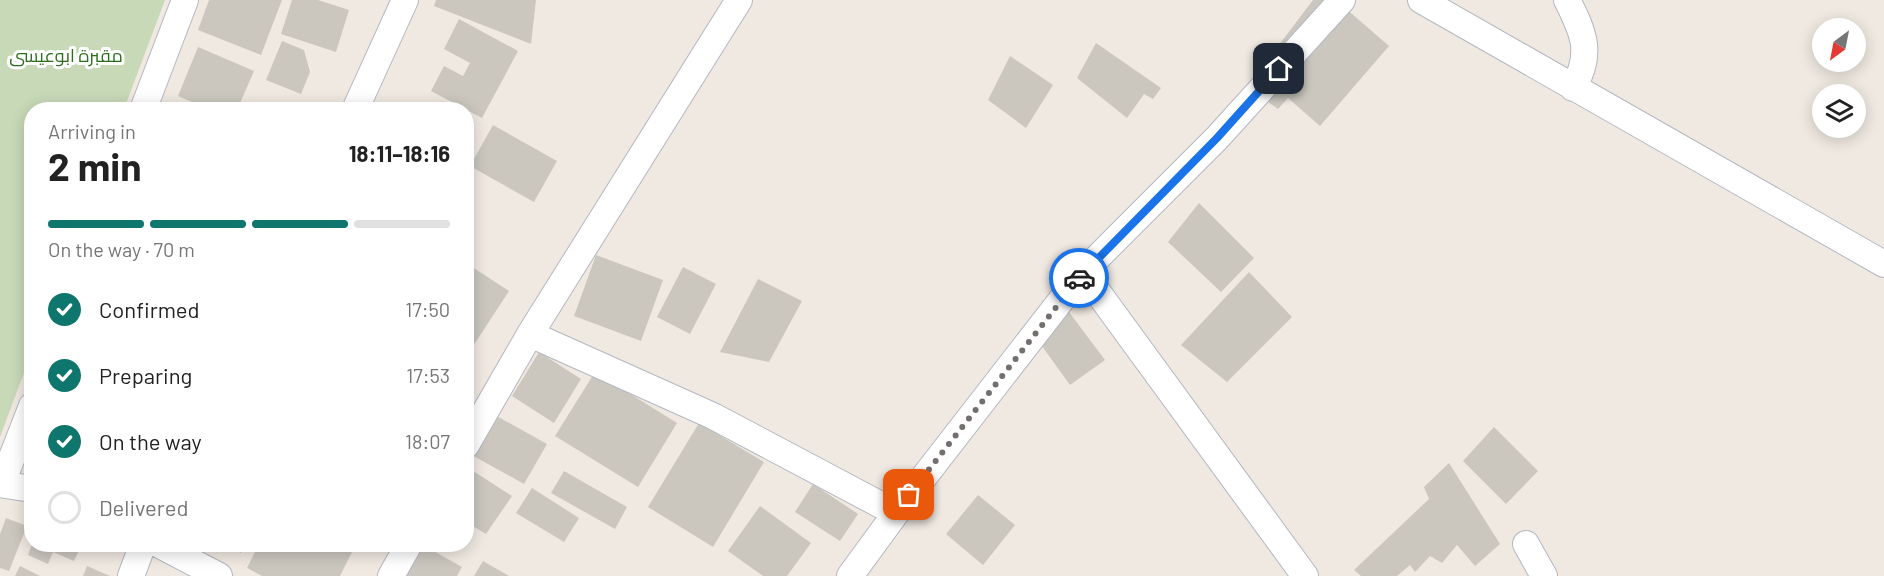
<!DOCTYPE html>
<meta charset="utf-8">
<style>
:root{--surface:#fff;--page:#f6f6f6;--text:#222;--muted:#767676;--line:#e0e0e0;--accent:#0f766e}
body{margin:0;font-family:Barlow,Cairo,sans-serif;background:var(--page);color:var(--text);height:100vh;display:flex;flex-direction:column;font-size:22px;white-space:nowrap}
*{box-sizing:border-box;margin:0}
p{font-size:20px;color:var(--muted)}
.icon{flex:none;width:33px;height:33px;fill:none;stroke:currentColor;stroke-width:2;stroke-linecap:round;stroke-linejoin:round}
.map{position:relative;flex:1;overflow:hidden}
.side{position:absolute;left:24px;top:102px;width:450px;height:450px;display:flex;flex-direction:column;background:var(--surface);border-radius:24px;box-shadow:0 3px 15px #0003}
.side>*{flex:none}
.needle{width:39px;rotate:212deg}
.buttons{position:absolute;left:1812px;top:18px;display:grid;gap:12px}
.buttons a{display:grid;place-items:center;width:54px;height:54px;border-radius:50%;background:var(--surface);box-shadow:0 3px 15px #0003;font-size:30px}
.pin{position:absolute;display:grid;place-items:center;width:51px;height:51px;color:#fff;margin:-26px;border-radius:12px;box-shadow:0 3px 9px #0006}
.courier{position:absolute;display:grid;place-items:center;width:60px;height:60px;margin:-30px;border:4px solid #1a73e8;border-radius:50%;background:#fff;color:#222;box-shadow:0 2px 8px #0007}
.overview em{font-style:normal;font-weight:700}
.overview div{display:flex;flex-direction:column-reverse}
.overview{display:flex;align-items:center;justify-content:space-between;height:102px;padding:0 24px}
h1{font-size:39px;font-weight:700;line-height:45px}
.bar{display:grid;grid-template-columns:repeat(4,1fr);gap:9px 6px;align-content:center;height:72px;padding:0 24px}
.bar i{height:8px;border-radius:4px;background:var(--line)}
.bar .on{background:var(--accent)}
.bar p{grid-column:span 4}
ol{padding:0 24px;list-style:none}
li{display:flex;align-items:center;gap:18px;height:66px}
li p{margin-inline-start:auto}
li .icon{padding:6px;border-radius:50%;background:var(--accent);color:#fff;stroke-width:4}
li:last-child{color:var(--muted)}
li i{width:33px;height:33px;border:3px solid var(--line);border-radius:50%}
.map>svg:first-child{display:block}
</style>
<div class="map">
<svg width="1884" height="576" viewBox="0 0 1884 576">
<rect width="100%" height="100%" fill="#efe9e1"/>
<path fill="#c8d9b8" d="M 0,0 L 165,0 L 124,109 L 32,110 L 31,354 L 0,437 Z"/>
<path fill="#cbc7bf" d="M 209,0 L 282,0 L 261,55 L 198,30 Z
M 292,0 L 318,0 L 349,10 L 336,52 L 281,34 Z
M 436,0 L 536,0 L 531,44 L 434,6 Z
M 1313,0 L 1336,0 L 1389,46 L 1320,126 L 1288,98 L 1278,109 L 1247,87 Z
M 459,19 L 518,51 L 482,118 L 431,91 L 444,66 L 463,76 L 470,63 L 444,49 Z
M 282,41 L 304,50 L 310,72 L 301,94 L 266,80 Z
M 1096,43 L 1161,88 L 1153,99 L 1144,94 L 1127,118 L 1077,78 Z
M 198,47 L 254,71 L 237,110 L 210,110 L 178,96 Z
M 1010,56 L 1053,85 L 1026,128 L 988,100 Z
M 493,125 L 557,161 L 534,202 L 470,166 Z
M 1199,203 L 1254,258 L 1221,292 L 1168,242 Z
M 596,255 L 663,280 L 641,341 L 574,316 Z
M 466,263 L 509,291 L 466,357 Z
M 683,267 L 716,284 L 690,334 L 657,317 Z
M 1249,272 L 1292,317 L 1227,382 L 1181,345 Z
M 758,279 L 802,301 L 769,362 L 720,352 Z
M 1069,312 L 1105,360 L 1070,385 L 1034,335 Z
M 539,352 L 581,379 L 554,423 L 512,396 Z
M 595,372 L 677,423 L 638,487 L 555,436 Z
M 493,414 L 547,444 L 524,484 L 470,454 Z
M 699,423 L 764,462 L 713,547 L 648,507 Z
M 1494,427 L 1538,471 L 1506,504 L 1463,461 Z
M 1449,463 L 1500,544 L 1475,566 L 1457,545 L 1442,563 L 1430,556 L 1415,572 L 1410,565 L 1397,576 L 1361,576 L 1354,570 L 1429,499 L 1424,487 Z
M 470,469 L 512,496 L 486,534 L 466,522 L 466,474 Z
M 564,471 L 627,507 L 615,529 L 551,493 Z
M 813,484 L 858,514 L 840,541 L 795,512 Z
M 532,488 L 579,518 L 564,542 L 516,513 Z
M 978,495 L 1015,525 L 983,565 L 946,534 Z
M 760,506 L 811,543 L 787,576 L 763,576 L 728,551 Z
M 6,518 L 27,526 L 9,571 L 0,568 L 0,534 Z
M 32,544 L 82,544 L 74,561 L 53,552 L 48,564 L 28,555 Z
M 223,544 L 245,544 L 241,553 Z
M 259,544 L 356,544 L 340,576 L 262,576 L 247,568 Z
M 421,544 L 462,567 L 457,576 L 400,576 Z
M 483,561 L 509,576 L 474,576 Z
M 20,566 L 40,576 L 15,576 Z
M 87,566 L 110,576 L 83,576 Z"/>
<g fill="none" stroke-linecap="round" stroke-linejoin="round">
<g stroke="#b4b7c1" stroke-width="28">
<path id="minor" d="M 1421,0 L 1884,264
M 1567,0 C 1584,33 1593,54 1573,88
M 143,110 L 185,0
M 355,110 L 405,0
M 1083,272 L 1305,576
M 530,334 L 713,416 L 896,513
M 466,445 L 530,334 L 739,0
M 2,483 L 32,406
M 0,484 L 32,489
M 158,544 L 219,576
M 1526,544 L 1544,576
M 131,576 L 143,544
M 391,576 L 409,544
M 850,576 L 896,513 L 1083,272 L 1217,138 L 1342,0"/>
</g>
<use href="#minor" stroke="#fff" stroke-width="26"/>
</g>
<g fill="none" stroke-linecap="round" stroke-linejoin="round">
<path stroke="#726f6d" stroke-width="6" stroke-dasharray="0 10.8" d="M 909,495 L 1079,278"/>
<path stroke="#1a73e8" stroke-width="8" d="M 1079,278 L 1217,138 L 1279,69"/>
</g>
<g text-anchor="middle" stroke-width="6" stroke-linejoin="round" paint-order="stroke">
<g font-size="18" fill="#2c6e1b" stroke="#fff">
<text x="66" y="62">مقبرة ابوعيسى</text>
</g>
</g>
</svg>
<div class="buttons">
<a><svg class="needle" viewBox="-14 -14 28 28"><path d="M0-13l5 13h-10z" fill="#e53935"/><path d="M0 13l5-13h-10z" fill="#767676"/></svg></a>
<a><svg class="icon" aria-label="layers" viewBox="0 0 24 24"><path d="M12 4l9 5-9 5-9-5zM3 14l9 5 9-5"/></svg></a>
</div>
<div class="pin" style="left:909px;top:495px;background:#ea580c"><svg class="icon" aria-label="bag" viewBox="0 0 24 24"><path d="M5 8h14l-1 12H6zM9 8a3 3 0 0 1 6 0"/></svg></div>
<div class="pin" style="left:1279px;top:69px;background:#1f2937"><svg class="icon" aria-label="home" viewBox="0 0 24 24"><path d="M3 11l9-7 9 7M6 9v11h12V9"/></svg></div>
<div class="courier" style="left:1079px;top:278px"><svg class="icon" aria-label="car" viewBox="0 0 24 24"><path d="M5 17H2v-5l4-1 3-4h7l3 4 3 1v5h-3M9 17h6M6 11h13"/><circle cx="7" cy="17" r="2"/><circle cx="17" cy="17" r="2"/></svg></div>
<section class="side">
<div class="overview"><div><h1>2 min</h1><p>Arriving in</p></div><em>18:11–18:16</em></div>
<div class="bar"><i class="on"></i><i class="on"></i><i class="on"></i><i></i><p>On the way · 70 m</p></div>
<ol>
<li><svg class="icon" aria-label="check" viewBox="0 0 24 24"><path d="M5 12l5 5 9-10"/></svg>Confirmed<p>17:50</p></li>
<li><svg class="icon" aria-label="check" viewBox="0 0 24 24"><path d="M5 12l5 5 9-10"/></svg>Preparing<p>17:53</p></li>
<li><svg class="icon" aria-label="check" viewBox="0 0 24 24"><path d="M5 12l5 5 9-10"/></svg>On the way<p>18:07</p></li>
<li><i></i>Delivered</li>
</ol>
</section>
</div>
